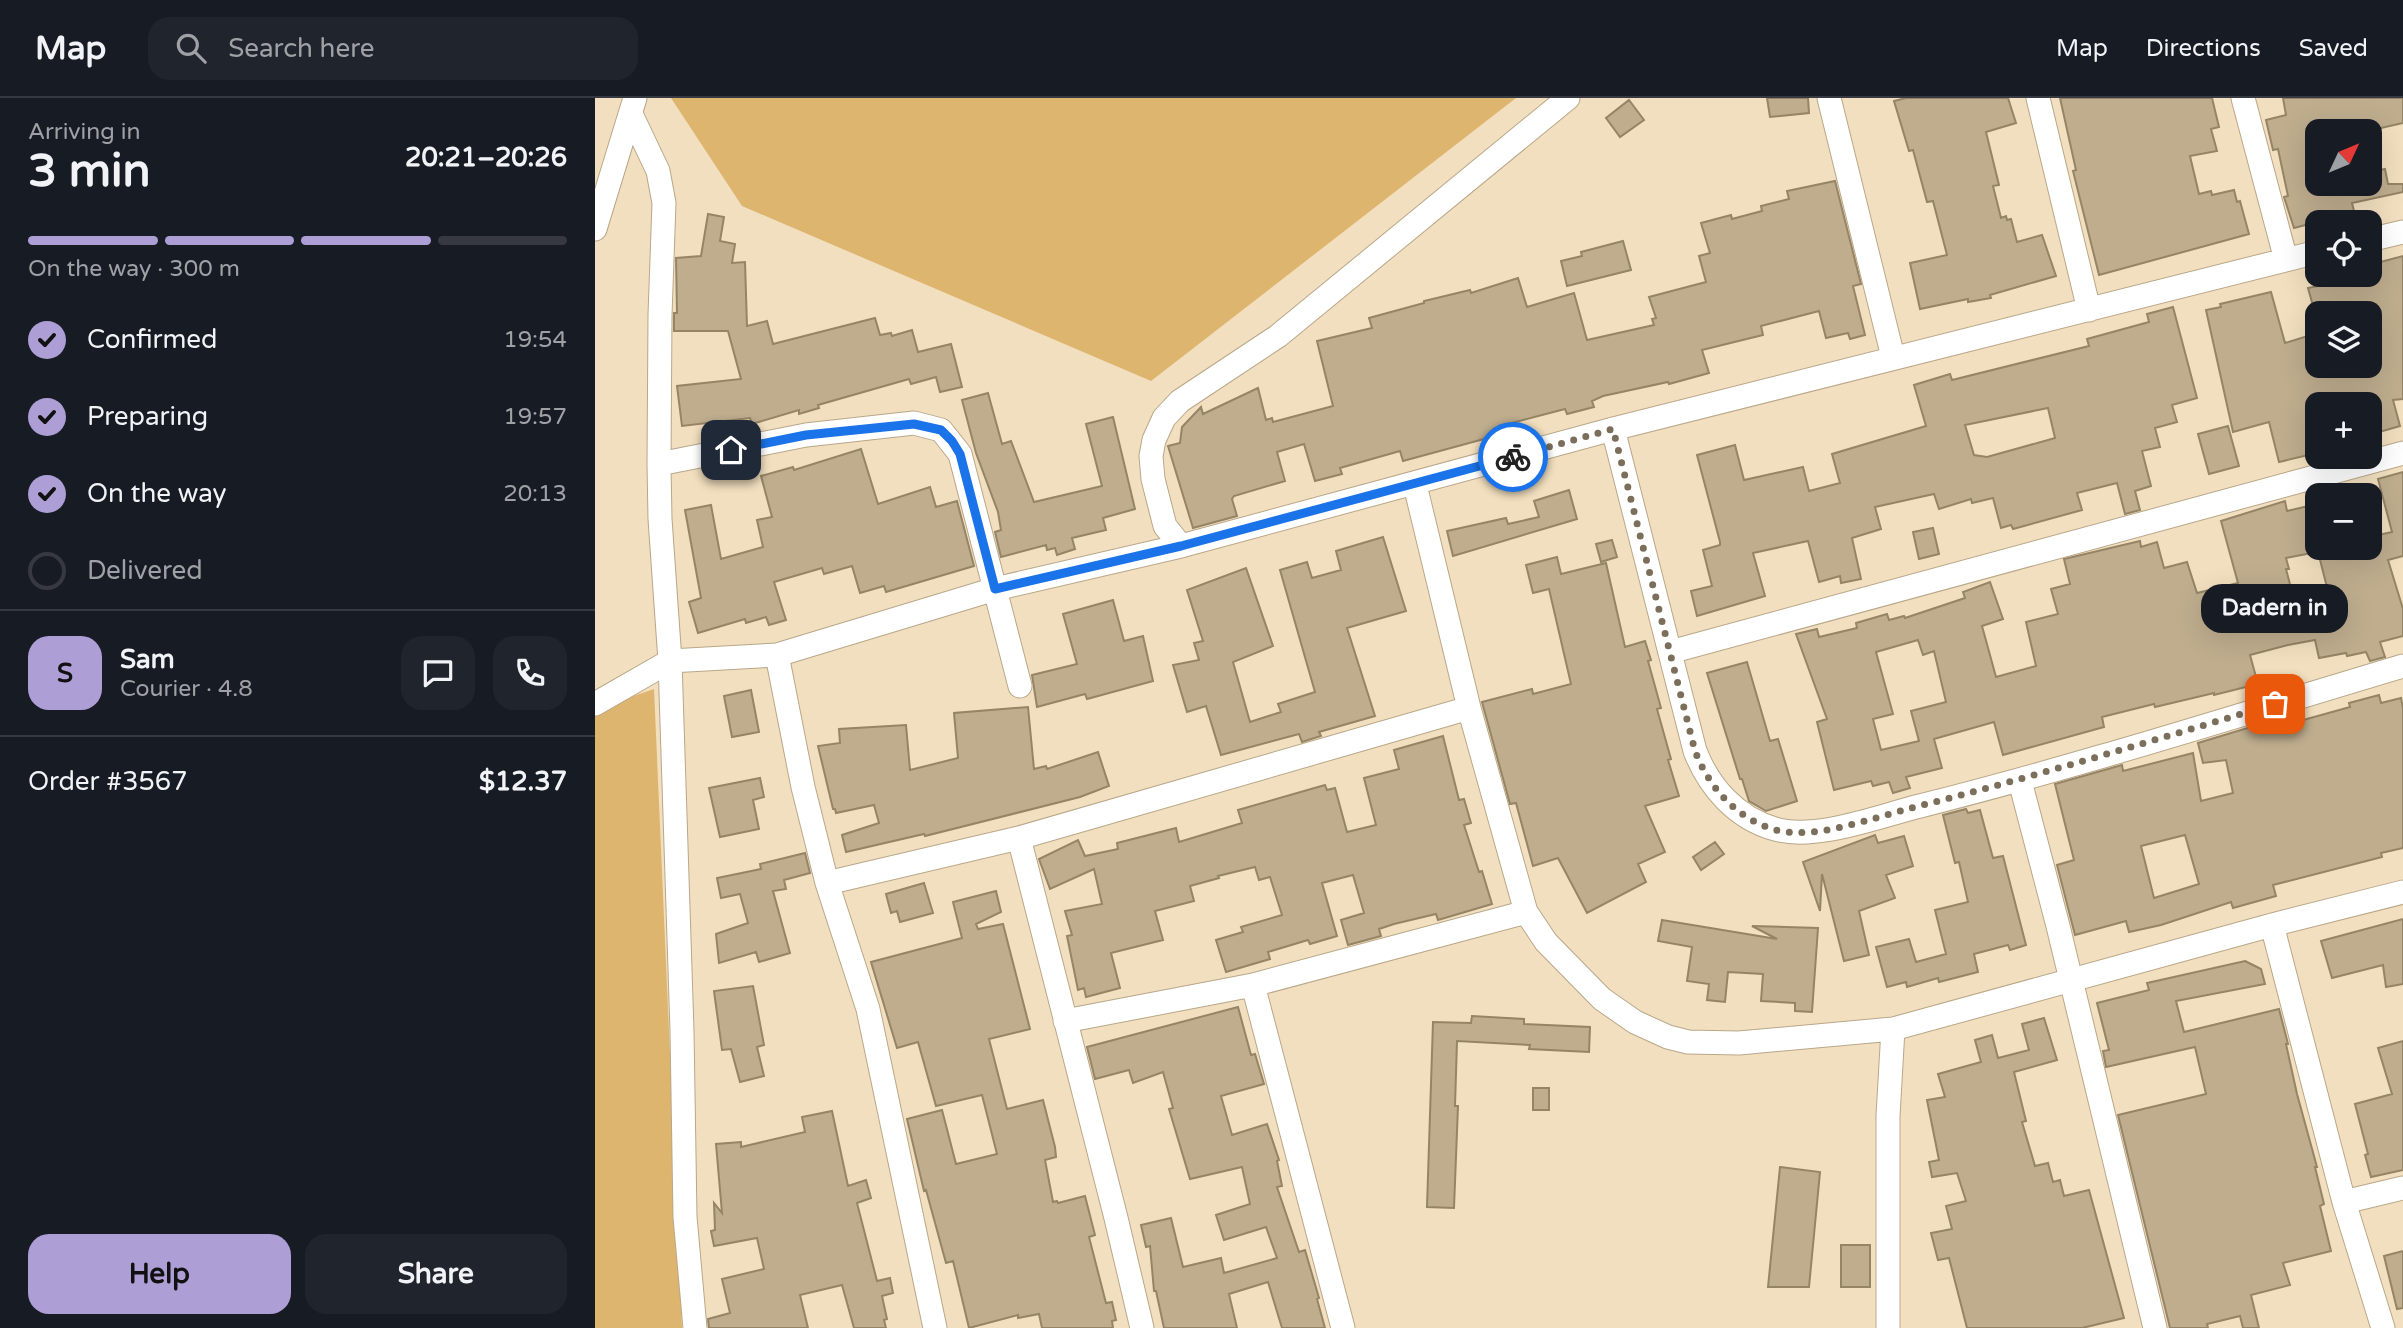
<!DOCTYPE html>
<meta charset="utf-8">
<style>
:root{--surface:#171b24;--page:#20242c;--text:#f1f3f6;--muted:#9ea1a6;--line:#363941;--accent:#ad9fd6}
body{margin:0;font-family:"Varela Round",sans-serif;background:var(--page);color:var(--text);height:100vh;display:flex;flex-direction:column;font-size:26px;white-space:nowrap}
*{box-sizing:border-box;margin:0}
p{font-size:23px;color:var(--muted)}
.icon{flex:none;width:38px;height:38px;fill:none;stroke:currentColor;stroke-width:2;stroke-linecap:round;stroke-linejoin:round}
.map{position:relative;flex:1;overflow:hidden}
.panel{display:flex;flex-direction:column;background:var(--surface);width:595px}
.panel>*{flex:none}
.needle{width:46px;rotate:46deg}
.fabs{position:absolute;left:1710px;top:21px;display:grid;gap:14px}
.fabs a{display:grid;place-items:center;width:77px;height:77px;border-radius:14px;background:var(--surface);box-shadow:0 7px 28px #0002;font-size:35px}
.pin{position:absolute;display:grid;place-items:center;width:60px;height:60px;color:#fff;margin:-30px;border-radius:14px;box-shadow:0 4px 10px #0006}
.courier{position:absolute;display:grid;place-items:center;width:70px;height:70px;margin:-35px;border:5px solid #1a73e8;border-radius:50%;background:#fff;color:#222;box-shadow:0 2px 9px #0007}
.bubble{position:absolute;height:49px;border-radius:21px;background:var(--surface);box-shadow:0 7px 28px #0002;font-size:23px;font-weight:800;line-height:49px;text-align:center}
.overview em{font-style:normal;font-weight:800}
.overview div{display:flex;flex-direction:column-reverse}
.overview{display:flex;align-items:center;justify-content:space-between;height:119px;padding:0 28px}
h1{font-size:46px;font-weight:800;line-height:52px}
.bar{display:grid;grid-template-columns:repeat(4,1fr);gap:10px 7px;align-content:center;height:84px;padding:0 28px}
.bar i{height:9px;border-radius:5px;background:var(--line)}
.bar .selected{background:var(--accent)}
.bar p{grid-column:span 4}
.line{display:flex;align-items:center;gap:18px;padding:0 28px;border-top:2px solid var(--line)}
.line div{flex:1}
.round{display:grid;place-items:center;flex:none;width:74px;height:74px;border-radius:21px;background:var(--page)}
ol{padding:0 28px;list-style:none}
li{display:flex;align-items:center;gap:21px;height:77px}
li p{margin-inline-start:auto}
li .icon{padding:7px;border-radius:50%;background:var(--accent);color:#111;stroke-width:4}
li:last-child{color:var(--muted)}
li i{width:38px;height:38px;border:4px solid var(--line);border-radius:50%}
.action{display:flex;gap:14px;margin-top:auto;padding:14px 28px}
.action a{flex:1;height:80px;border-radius:21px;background:var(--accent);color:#111;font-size:28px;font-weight:800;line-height:80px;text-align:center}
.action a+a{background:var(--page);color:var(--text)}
header{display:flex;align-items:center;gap:42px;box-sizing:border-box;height:98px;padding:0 35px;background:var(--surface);border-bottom:2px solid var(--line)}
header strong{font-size:33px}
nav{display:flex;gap:38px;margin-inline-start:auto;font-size:24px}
.search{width:490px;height:63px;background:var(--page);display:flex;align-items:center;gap:18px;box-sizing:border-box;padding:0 24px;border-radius:21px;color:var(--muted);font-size:26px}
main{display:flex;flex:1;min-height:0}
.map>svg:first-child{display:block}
</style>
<header>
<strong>Map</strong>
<div class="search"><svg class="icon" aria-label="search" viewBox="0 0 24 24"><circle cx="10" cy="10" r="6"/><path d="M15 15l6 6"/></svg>Search here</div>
<nav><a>Map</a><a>Directions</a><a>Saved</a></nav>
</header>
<main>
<section class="panel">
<div class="overview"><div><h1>3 min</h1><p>Arriving in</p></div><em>20:21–20:26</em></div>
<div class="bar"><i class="selected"></i><i class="selected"></i><i class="selected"></i><i></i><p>On the way · 300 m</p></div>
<ol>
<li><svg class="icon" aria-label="check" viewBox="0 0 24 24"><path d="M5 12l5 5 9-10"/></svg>Confirmed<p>19:54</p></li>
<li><svg class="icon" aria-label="check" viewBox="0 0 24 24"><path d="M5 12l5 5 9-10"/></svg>Preparing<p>19:57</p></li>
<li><svg class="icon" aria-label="check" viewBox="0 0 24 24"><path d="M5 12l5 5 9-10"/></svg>On the way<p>20:13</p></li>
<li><i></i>Delivered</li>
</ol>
<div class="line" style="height:126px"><b class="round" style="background:var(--accent);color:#111">S</b><div><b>Sam</b><p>Courier · 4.8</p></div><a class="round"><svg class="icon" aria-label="chat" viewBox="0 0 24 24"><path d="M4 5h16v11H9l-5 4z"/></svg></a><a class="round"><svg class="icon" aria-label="phone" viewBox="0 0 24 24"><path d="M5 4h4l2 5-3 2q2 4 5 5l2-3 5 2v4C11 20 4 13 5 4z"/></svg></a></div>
<div class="line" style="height:91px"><div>Order #3567</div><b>$12.37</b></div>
<div class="action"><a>Help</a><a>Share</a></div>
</section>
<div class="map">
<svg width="1808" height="1230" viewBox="0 0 1808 1230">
<rect width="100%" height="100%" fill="#f2dfbf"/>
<path fill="#ddb56e" d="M 76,0 L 921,0 L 556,283 L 147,108 Z
M 59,591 L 87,1230 L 0,1230 L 0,616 L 15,606 Z"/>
<path fill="#bfad8e" stroke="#958466" stroke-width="2" fill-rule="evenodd" d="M 1172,0 L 1213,0 L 1214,15 L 1175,19 Z
M 1311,0 L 1413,0 L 1421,25 L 1391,34 L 1404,87 L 1398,88 L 1406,120 L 1411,118 L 1412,122 L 1416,121 L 1422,144 L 1447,137 L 1461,178 L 1395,197 L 1396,200 L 1373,204 L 1373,201 L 1325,211 L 1315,165 L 1352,157 L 1338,103 L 1332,104 L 1318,52 L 1314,53 L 1299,3 Z
M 1465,0 L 1617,0 L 1624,29 L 1616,31 L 1622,53 L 1595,58 L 1604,96 L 1616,93 L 1617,97 L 1639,92 L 1642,104 L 1645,103 L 1654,136 L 1504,177 L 1478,73 L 1481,72 Z
M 1688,0 L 1808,0 L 1808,25 L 1773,33 L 1716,33 L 1722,59 L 1722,86 L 1774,86 L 1774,74 L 1790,71 L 1793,86 L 1808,86 L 1808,94 L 1757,105 L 1761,121 L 1749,124 L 1722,124 L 1699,130 L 1689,99 L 1693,98 L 1683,51 L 1678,52 L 1671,22 L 1691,17 Z
M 1034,2 L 1049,22 L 1025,39 L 1011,20 Z
M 1240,83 L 1266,186 L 1258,188 L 1270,237 L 1255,241 L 1253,235 L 1231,240 L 1224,213 L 1166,228 L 1168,237 L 1107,252 L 1114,275 L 1074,286 L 1073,284 L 1008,298 L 997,303 L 999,309 L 972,316 L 970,311 L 909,327 L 911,335 L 808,363 L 805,353 L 745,370 L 747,376 L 720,383 L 709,346 L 682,354 L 690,383 L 639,398 L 637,401 L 642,418 L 598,430 L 573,348 L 585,345 L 587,329 L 606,309 L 608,316 L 663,290 L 671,322 L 677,320 L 678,324 L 738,308 L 722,243 L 777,230 L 774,220 L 829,205 L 829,203 L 875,192 L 876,195 L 923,180 L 932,209 L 979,195 L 992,242 L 1059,227 L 1057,221 L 1061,220 L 1054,199 L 1111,184 L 1104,158 L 1115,155 L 1106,125 L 1136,117 L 1137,121 L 1167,113 L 1166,108 L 1194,101 L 1192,93 Z
M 113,116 L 129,119 L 125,143 L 140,146 L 137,165 L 150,164 L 152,228 L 172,223 L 178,246 L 280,220 L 285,237 L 296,235 L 297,238 L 317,232 L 323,254 L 356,246 L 367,289 L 345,294 L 341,279 L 316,286 L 314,281 L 223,307 L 224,310 L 204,316 L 204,312 L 157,326 L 155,320 L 87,328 L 82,288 L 146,281 L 133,233 L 79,233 L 79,215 L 82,215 L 81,160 L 106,158 Z
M 1028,143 L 1036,172 L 972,188 L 966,163 L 987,158 L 986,154 Z
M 1808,158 L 1808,301 L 1798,302 L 1805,328 L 1774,337 L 1774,306 L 1722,306 L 1722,355 L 1684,364 L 1674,324 L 1638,334 L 1611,212 L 1626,209 L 1625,206 L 1676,194 L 1690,245 L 1722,235 L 1722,274 L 1749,268 L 1774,268 L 1774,215 L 1720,215 L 1713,190 L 1738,185 L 1736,177 L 1774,177 L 1774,167 Z
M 1578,209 L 1602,300 L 1577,307 L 1582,324 L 1560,330 L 1565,349 L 1547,353 L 1556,388 L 1540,393 L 1545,412 L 1530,416 L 1522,385 L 1482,395 L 1487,412 L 1418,431 L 1416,427 L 1406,430 L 1398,400 L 1377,405 L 1376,401 L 1344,411 L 1339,396 L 1280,409 L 1286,431 L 1257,440 L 1266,481 L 1246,485 L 1245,478 L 1224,484 L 1213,443 L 1158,455 L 1170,498 L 1102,518 L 1096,493 L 1117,488 L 1108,452 L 1125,447 L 1125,444 L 1102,357 L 1140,347 L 1149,382 L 1208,369 L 1214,393 L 1245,385 L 1237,356 L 1331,328 L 1319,287 L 1355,276 L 1357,282 L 1494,248 L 1492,241 L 1554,224 L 1552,216 ZM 1453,310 L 1460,340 L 1392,359 L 1379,357 L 1370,327 Z
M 393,295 L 407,346 L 416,343 L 439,404 L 507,388 L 491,326 L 518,319 L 540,411 L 508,420 L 511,432 L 477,440 L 480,451 L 462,457 L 460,450 L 452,452 L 451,447 L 406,459 L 400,434 L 406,432 L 403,414 L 381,355 L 367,302 Z
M 1633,328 L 1644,368 L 1614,376 L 1603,336 Z
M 266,351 L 283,406 L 335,389 L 341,409 L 362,403 L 379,468 L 291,494 L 289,488 L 265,495 L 257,468 L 229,476 L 227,470 L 179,484 L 191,522 L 174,527 L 171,519 L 151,525 L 150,521 L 103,535 L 94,504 L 106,500 L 90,412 L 116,407 L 126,461 L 168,449 L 162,422 L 177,419 L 166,378 L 198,369 L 199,372 Z
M 1808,374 L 1808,458 L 1793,462 L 1808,511 L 1808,538 L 1785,544 L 1790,559 L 1775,563 L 1771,554 L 1752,558 L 1751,555 L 1724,560 L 1720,542 L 1693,547 L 1655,557 L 1663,586 L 1619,597 L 1619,595 L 1560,609 L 1559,606 L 1507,619 L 1509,629 L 1408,657 L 1399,624 L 1339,641 L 1347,670 L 1311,679 L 1315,690 L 1298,695 L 1294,684 L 1278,688 L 1276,683 L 1239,692 L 1222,624 L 1232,621 L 1201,536 L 1222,531 L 1224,539 L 1262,530 L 1261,525 L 1292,516 L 1294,522 L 1309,518 L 1310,520 L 1370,500 L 1368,494 L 1395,484 L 1408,521 L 1387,528 L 1401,579 L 1441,568 L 1431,524 L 1463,516 L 1456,491 L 1475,486 L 1469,461 L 1545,443 L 1546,449 L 1562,444 L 1569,470 L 1592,464 L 1602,495 L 1643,485 L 1626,423 L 1690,403 L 1692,413 L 1722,406 L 1722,454 L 1691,460 L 1694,471 L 1691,471 L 1702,513 L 1736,505 L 1722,450 L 1774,450 L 1774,439 L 1797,434 L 1783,381 ZM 1323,542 L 1328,557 L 1339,553 L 1351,604 L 1316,613 L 1324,643 L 1286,652 L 1278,621 L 1298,616 L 1281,554 Z
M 974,392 L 982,421 L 858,458 L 852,433 L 911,420 L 913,426 L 944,419 L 939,403 Z
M 1338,430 L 1344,456 L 1324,461 L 1318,434 Z
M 788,439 L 811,513 L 752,530 L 780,618 L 724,634 L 726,638 L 707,644 L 704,636 L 626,657 L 611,608 L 592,614 L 578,567 L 604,562 L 599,545 L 608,543 L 592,492 L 651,470 L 678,548 L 638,564 L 655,624 L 686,614 L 683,606 L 720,594 L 685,472 L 712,464 L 717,480 L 746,472 L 741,453 Z
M 1017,442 L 1022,459 L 1006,464 L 1001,446 Z
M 962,459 L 966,476 L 1011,465 L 1030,549 L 1050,543 L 1056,562 L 1053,563 L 1066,610 L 1062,611 L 1076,661 L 1073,662 L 1084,698 L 1050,708 L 1070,754 L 1043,766 L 1051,784 L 992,815 L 963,760 L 938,768 L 921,705 L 915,706 L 887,604 L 937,591 L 938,596 L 976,586 L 954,491 L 938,495 L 931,467 Z
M 518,502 L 529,543 L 548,538 L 558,583 L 492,601 L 490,596 L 442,609 L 437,577 L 482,566 L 468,516 Z
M 1152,564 L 1175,643 L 1183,641 L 1202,703 L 1171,713 L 1154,703 L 1147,681 L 1145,681 L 1112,575 Z
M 156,592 L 164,634 L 137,639 L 129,598 Z
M 1784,597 L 1786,605 L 1806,600 L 1808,610 L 1808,750 L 1786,755 L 1787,759 L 1678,787 L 1681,798 L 1638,810 L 1636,804 L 1566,827 L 1534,834 L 1531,823 L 1480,837 L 1462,767 L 1479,762 L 1460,686 L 1527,667 L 1528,673 L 1598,655 L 1606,703 L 1638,695 L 1631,662 L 1608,665 L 1603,645 L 1699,616 L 1701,624 L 1755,609 L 1754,605 ZM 1590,737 L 1604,786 L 1559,800 L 1546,748 Z
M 433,609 L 439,671 L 451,668 L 452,671 L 503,654 L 514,688 L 485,699 L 330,738 L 329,736 L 251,754 L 247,737 L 284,725 L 279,707 L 241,715 L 240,711 L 238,711 L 223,648 L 245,645 L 244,631 L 311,627 L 315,672 L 363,660 L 359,615 Z
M 848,638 L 864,702 L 869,701 L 876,725 L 869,727 L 884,774 L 887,773 L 897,806 L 843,822 L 841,816 L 799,826 L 784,831 L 786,838 L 753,847 L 746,822 L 769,815 L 758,777 L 727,785 L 742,838 L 715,846 L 713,842 L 673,854 L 675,861 L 631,874 L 621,842 L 648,834 L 646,829 L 687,817 L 675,779 L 664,782 L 660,769 L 623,778 L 624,780 L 595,788 L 599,803 L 560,813 L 568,842 L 516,855 L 525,890 L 491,899 L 489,890 L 483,892 L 472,838 L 477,837 L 470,813 L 507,806 L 499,771 L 455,791 L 444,761 L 483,742 L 490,758 L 523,751 L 522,745 L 581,730 L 584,744 L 647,725 L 643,712 L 730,687 L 732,692 L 740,690 L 752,734 L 781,727 L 769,680 L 804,671 L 799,652 Z
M 165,680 L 169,699 L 158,702 L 164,731 L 125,739 L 114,690 Z
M 1371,711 L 1373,715 L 1385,712 L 1398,760 L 1408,758 L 1431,847 L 1415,852 L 1413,847 L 1379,856 L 1383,874 L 1344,884 L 1343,880 L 1312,889 L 1311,884 L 1292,889 L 1281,849 L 1314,841 L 1321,864 L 1351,856 L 1340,812 L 1373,804 L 1364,764 L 1360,765 L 1348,717 Z
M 1280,737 L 1283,745 L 1309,738 L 1318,768 L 1291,777 L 1300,800 L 1264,813 L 1274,857 L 1249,863 L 1227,776 L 1225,813 L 1208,764 Z
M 1120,744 L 1129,756 L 1106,772 L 1098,759 Z
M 210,755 L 215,775 L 189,782 L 191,791 L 178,793 L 195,855 L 164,864 L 161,854 L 124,865 L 121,836 L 153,825 L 145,796 L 126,800 L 122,780 L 166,771 L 165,766 Z
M 329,785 L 338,815 L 305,824 L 302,813 L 296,815 L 291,796 Z
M 401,793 L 406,814 L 381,826 L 383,831 L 408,826 L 435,931 L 394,941 L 412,1011 L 448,1002 L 460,1049 L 461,1059 L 450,1062 L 458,1104 L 462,1103 L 463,1105 L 490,1098 L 500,1137 L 494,1139 L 511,1205 L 517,1204 L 521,1222 L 517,1223 L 518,1230 L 447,1230 L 444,1216 L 423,1220 L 423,1217 L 374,1230 L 358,1163 L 351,1165 L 331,1092 L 329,1093 L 312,1021 L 347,1012 L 361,1066 L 402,1056 L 387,997 L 341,1008 L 323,944 L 302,950 L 276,864 L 367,840 L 358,804 Z
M 1808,821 L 1808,886 L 1791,889 L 1788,867 L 1737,880 L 1726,843 Z
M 1067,822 L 1182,841 L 1157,828 L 1223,830 L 1217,914 L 1200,913 L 1200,905 L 1166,903 L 1168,876 L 1133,874 L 1130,904 L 1112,902 L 1114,886 L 1092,883 L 1097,849 L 1063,843 Z
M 1650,863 L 1666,871 L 1670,886 L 1581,903 L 1589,934 L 1684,911 L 1693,946 L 1691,946 L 1702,996 L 1722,1069 L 1720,1069 L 1729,1106 L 1725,1108 L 1736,1153 L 1688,1165 L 1695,1187 L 1656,1197 L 1664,1230 L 1648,1230 L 1645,1218 L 1612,1226 L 1613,1230 L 1575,1230 L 1523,1017 L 1611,996 L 1600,949 L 1511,969 L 1508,953 L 1514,952 L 1502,905 L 1554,892 L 1552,885 Z
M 158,888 L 169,947 L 162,949 L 169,978 L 145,984 L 136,951 L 127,952 L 119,893 Z
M 643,909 L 656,957 L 660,956 L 669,986 L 626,998 L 637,1037 L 672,1026 L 684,1062 L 682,1063 L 687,1088 L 682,1089 L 704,1154 L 710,1152 L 724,1200 L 722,1201 L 730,1230 L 687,1230 L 673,1184 L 634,1196 L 642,1230 L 569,1230 L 561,1193 L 559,1193 L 555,1148 L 551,1149 L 546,1127 L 576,1120 L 588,1169 L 626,1160 L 629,1175 L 682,1160 L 671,1129 L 629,1142 L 621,1117 L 655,1106 L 647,1069 L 595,1081 L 574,1011 L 578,1010 L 568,974 L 538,985 L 534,972 L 500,981 L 492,949 Z
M 877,918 L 929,921 L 929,926 L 995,929 L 994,954 L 934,951 L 935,947 L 862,943 L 860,1008 L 863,1008 L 859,1110 L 832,1109 L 838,924 L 876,925 Z
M 1449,920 L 1462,962 L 1419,974 L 1431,1023 L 1427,1024 L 1440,1068 L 1453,1065 L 1458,1084 L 1465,1082 L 1469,1098 L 1494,1092 L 1529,1220 L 1487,1230 L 1372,1230 L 1354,1160 L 1343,1162 L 1336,1135 L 1357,1131 L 1351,1108 L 1371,1103 L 1362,1075 L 1337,1079 L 1334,1064 L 1344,1062 L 1332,1002 L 1350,999 L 1343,976 L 1386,964 L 1380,942 L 1397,937 L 1403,960 L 1434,952 L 1427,926 Z
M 1808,943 L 1808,1072 L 1776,1079 L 1770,1057 L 1773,1056 L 1760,1006 L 1797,996 L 1783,950 Z
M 938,990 L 954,990 L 954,1012 L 938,1012 Z
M 237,1013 L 253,1088 L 271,1082 L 276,1100 L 262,1105 L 282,1183 L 295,1180 L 298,1195 L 287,1198 L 292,1221 L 289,1222 L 291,1230 L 259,1230 L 247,1187 L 205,1197 L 213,1230 L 114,1230 L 113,1221 L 135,1215 L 127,1181 L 169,1171 L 162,1140 L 119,1148 L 116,1133 L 120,1132 L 119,1105 L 127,1115 L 121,1046 L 146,1044 L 146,1049 L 210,1034 L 207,1019 Z
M 1185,1069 L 1225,1074 L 1214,1189 L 1173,1189 Z
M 1246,1147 L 1275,1147 L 1275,1189 L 1246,1189 Z
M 1808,1153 L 1808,1210 L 1802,1211 L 1789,1158 Z"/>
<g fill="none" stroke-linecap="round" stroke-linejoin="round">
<g stroke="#b9a789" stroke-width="25">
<path id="minor" d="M 1234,0 L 1298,259
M 1443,0 L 1494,212
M 1648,0 L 1691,162
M 36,16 L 63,73 L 69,105 L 65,217 L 64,366
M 0,131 L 40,0
M 1774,142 L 1808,134
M 1018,331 L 1100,653 C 1114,689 1141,720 1180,731 C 1221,743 1284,718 1325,708 C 1488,667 1647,616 1808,568
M 820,387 L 874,610 L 931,814 L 951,844 L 1007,901 L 1040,924 L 1073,939 L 1093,944 L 1144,945 L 1298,931 L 1677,827 L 1808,794
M 586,448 L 570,428 L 558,381 L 556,358 L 559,342 L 569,320 L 585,303 L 683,238 L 973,0
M 1075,554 L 1808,355
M 182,557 L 208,689 L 232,785 L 273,911 L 340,1230
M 0,606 L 75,563 L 182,557 L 400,491 L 586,448 L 1018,331 L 1722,154
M 1425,683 L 1463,828 L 1560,1230
M 232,785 L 424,740
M 1677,827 L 1749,1104 L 1788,1230
M 658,887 L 748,1230
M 470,923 L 658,887 L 931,814
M 1749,1104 L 1808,1090
M 100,1230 L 90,1119 L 87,933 L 75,563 L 65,421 L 64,366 L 211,337 L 319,325 L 346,332 L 365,356 L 425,588
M 547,1230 L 521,1120 L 424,740 L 874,610
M 1293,1230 L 1293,1018 L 1298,931"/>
</g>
<use href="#minor" stroke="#fff" stroke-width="23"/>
</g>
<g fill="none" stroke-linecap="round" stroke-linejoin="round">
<path stroke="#7b6f5c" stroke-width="7" stroke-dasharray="0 12.6" d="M 918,359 L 1018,331 L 1100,653 C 1114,689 1141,721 1181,732 C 1221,742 1277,720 1316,710 C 1439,679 1559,642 1680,606"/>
<path stroke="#1a73e8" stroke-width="9" d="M 136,352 L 211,337 L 319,326 L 346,332 L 357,343 L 365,356 L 400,491 L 586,448 L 918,359"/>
</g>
</svg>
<div class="fabs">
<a><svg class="needle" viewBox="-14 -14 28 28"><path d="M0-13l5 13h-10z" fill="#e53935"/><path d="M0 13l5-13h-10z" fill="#9ea1a6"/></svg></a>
<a><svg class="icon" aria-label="locate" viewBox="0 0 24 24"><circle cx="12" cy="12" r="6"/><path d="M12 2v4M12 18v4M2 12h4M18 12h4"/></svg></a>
<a><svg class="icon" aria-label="layers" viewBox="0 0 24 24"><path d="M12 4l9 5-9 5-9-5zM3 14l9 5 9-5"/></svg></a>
<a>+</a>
<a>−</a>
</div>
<div class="pin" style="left:1680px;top:606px;background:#ea580c"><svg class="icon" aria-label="bag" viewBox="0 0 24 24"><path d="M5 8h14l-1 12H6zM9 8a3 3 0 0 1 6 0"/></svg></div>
<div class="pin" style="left:136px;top:352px;background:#1f2937"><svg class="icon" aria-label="home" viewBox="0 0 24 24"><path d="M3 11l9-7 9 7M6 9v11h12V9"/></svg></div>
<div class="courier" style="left:918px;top:359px"><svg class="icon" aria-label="bike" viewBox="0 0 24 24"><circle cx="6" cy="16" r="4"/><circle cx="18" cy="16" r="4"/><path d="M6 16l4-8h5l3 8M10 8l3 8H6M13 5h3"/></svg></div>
<div class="bubble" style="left:1606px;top:486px;width:147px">Dadern in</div>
</div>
</main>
